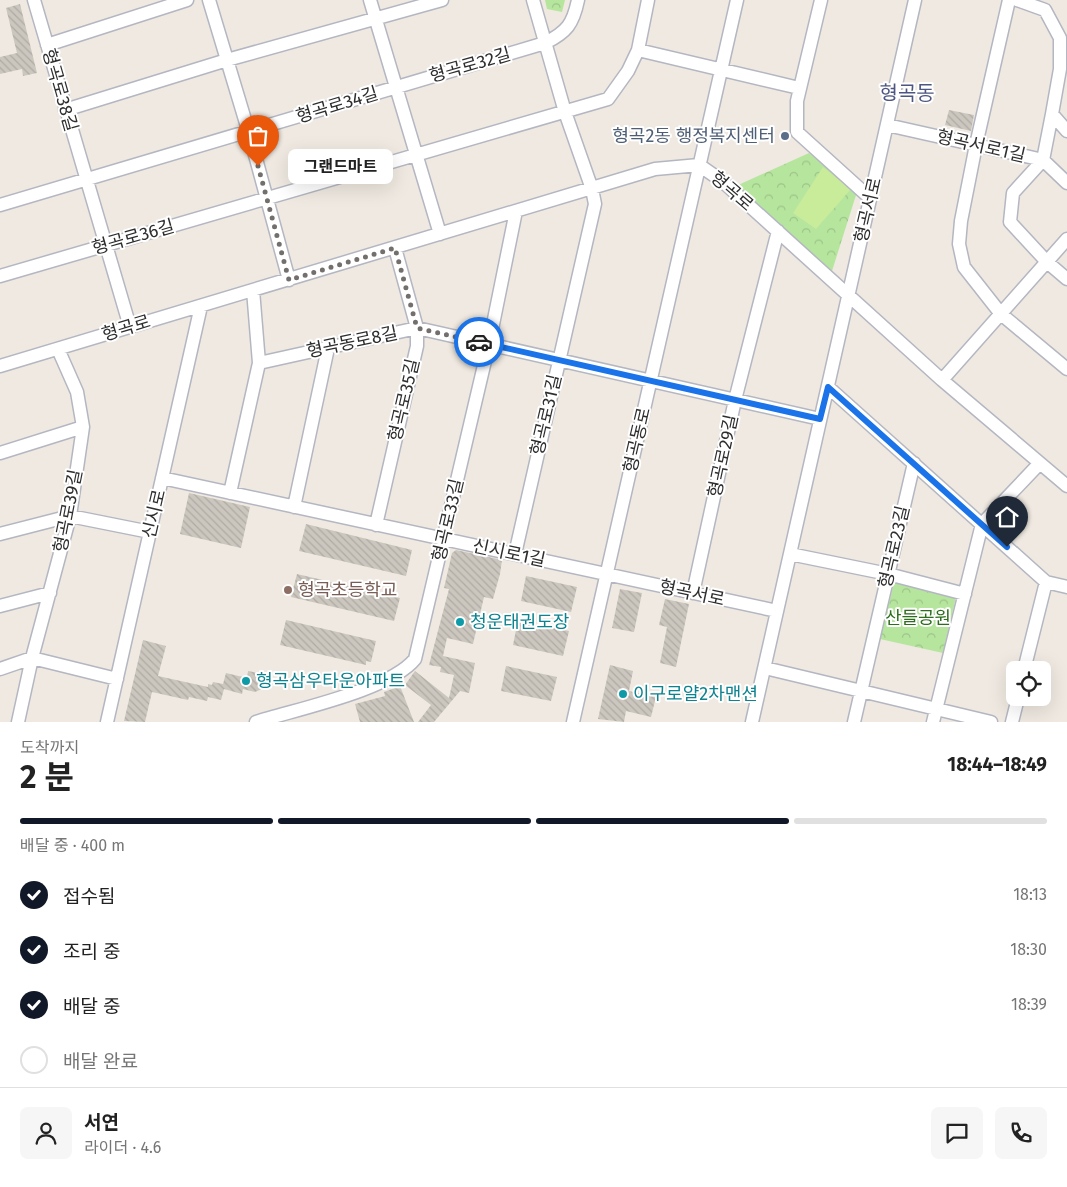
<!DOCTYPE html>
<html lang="ko">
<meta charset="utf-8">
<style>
:root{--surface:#fff;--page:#f6f6f6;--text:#222;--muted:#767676;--line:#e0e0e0;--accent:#111827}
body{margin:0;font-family:"Fira Sans","Noto Sans KR",sans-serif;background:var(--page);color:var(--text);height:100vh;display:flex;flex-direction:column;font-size:19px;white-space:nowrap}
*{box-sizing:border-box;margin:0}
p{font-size:16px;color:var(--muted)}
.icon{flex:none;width:28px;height:28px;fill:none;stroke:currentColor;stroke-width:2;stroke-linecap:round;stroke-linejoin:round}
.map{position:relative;height:722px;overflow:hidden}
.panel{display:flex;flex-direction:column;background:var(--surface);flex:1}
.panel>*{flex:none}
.tools{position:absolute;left:1006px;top:661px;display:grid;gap:10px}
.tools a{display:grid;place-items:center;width:45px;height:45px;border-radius:8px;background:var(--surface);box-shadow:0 5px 20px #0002;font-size:25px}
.pin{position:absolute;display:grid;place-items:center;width:42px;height:42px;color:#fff;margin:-51px -21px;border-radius:50% 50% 50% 0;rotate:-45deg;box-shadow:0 0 5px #0007}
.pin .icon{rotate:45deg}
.courier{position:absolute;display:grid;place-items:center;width:50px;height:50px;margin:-25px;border:4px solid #1a73e8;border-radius:50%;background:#fff;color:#222;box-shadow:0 1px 6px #0007}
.bubble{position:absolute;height:35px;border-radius:8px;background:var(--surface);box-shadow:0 5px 20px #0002;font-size:16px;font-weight:700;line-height:35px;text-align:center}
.head em{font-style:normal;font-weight:700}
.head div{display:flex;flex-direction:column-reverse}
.head{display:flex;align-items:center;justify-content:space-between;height:85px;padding:0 20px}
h1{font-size:32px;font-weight:700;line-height:38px}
.bar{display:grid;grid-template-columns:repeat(4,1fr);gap:8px 5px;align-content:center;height:60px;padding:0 20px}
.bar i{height:6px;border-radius:4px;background:var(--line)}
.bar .current{background:var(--accent)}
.bar p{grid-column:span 4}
.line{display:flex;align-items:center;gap:12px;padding:0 20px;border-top:1px solid var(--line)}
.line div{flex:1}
.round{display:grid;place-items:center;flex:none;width:52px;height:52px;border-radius:8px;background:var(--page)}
ol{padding:0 20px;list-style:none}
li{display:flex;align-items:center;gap:15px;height:55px}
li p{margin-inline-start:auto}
li .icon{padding:5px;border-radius:50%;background:var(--accent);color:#fff;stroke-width:4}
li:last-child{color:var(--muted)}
li i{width:28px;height:28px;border:2px solid var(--line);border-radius:50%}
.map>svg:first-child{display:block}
</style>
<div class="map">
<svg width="1067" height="722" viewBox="0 0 1067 722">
<defs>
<pattern id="forest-crowns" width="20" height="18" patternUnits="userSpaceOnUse" patternTransform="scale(1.25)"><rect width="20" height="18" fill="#b6e59e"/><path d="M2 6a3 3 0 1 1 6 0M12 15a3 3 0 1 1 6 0" fill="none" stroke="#9dc588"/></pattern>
<pattern id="building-back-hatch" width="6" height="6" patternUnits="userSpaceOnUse" patternTransform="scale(1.25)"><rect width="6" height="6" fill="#cbc7bf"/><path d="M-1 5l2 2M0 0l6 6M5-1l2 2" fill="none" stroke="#afaba4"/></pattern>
</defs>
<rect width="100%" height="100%" fill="#efe9e1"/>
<path fill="url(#forest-crowns)" d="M 545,0 L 565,0 L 562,12 L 547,9 Z
M 809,153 L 857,192 L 832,271 L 736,186 Z
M 894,583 L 956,597 L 943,653 L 880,639 Z"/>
<path fill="#c9ec9a" d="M 823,167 L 851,189 L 816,229 L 793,213 Z"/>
<path fill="url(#building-back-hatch)" d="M 20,4 L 37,73 L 23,76 L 22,69 L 0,74 L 0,57 L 17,53 L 6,8 Z
M 949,110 L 974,115 L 971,131 L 945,125 Z
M 189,493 L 250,507 L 241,548 L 180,534 Z
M 306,524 L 412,550 L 406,576 L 299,551 Z
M 456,550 L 502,560 L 500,574 L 493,599 L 484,597 L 473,644 L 447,638 L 443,656 L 475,663 L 469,693 L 460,691 L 434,722 L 418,722 L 431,705 L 405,685 L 415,671 L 449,698 L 454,675 L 440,672 L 441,667 L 429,665 L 449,589 L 444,588 L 452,553 Z
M 297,574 L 400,598 L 394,621 L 291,597 Z
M 526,576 L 577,587 L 571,612 L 521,601 Z
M 620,589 L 642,593 L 634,632 L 612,628 Z
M 665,599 L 689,604 L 676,667 L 660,663 L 667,627 L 659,625 Z
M 286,620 L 376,641 L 371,662 L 366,661 L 366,665 L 280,645 Z
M 518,620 L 569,631 L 563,656 L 513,645 Z
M 143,640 L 166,646 L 158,676 L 208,687 L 208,684 L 212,685 L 213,682 L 223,684 L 226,673 L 247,678 L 248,671 L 269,675 L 266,687 L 255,692 L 243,689 L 242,694 L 224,689 L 221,700 L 208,697 L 207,701 L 189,697 L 188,700 L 152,692 L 145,722 L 124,721 Z
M 610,665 L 633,671 L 629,691 L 656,697 L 651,717 L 626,711 L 624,722 L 598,719 Z
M 506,666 L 557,677 L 551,701 L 501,691 Z
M 400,686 L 414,722 L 360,722 L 355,704 L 385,696 L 384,692 Z"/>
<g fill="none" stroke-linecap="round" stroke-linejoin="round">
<g stroke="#b4b7c1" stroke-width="15">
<path id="minor" d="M 34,0 L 130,327
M 209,0 L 249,133 L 289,280
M 370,0 L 440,234
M 821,0 L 797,101 L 797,132 L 870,198
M 1009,0 L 976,145 L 961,221 L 959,244 L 964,267 L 1001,314 L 1067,369
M 1017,0 L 1045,10 L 1060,38 L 1060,69 L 1052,114 L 1043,160 L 1013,193 L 1010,222 L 1047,262 L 1067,279
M 47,45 L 187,0
M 638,50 L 799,88
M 65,110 L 227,60 L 442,0
M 1052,114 L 1067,131
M 887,125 L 1043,160 L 1067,183
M 0,205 L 545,43 C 567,32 573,24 578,0
M 0,276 L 608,99 L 628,71 L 638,50 L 648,0
M 259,363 L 417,328 L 820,419
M 0,366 L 655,169 L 699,165 L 722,181 L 942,380 L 1067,486
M 942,380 L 1067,239
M 828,387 L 1046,582 L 1067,587
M 0,453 L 83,427
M 162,478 L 777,611
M 230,493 L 259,363 L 253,290
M 294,507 L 328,348
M 376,525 L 417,346 L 417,328 L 395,248
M 0,534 L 70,516 L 150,532
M 515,554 L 595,204 L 592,189 L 565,112 L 533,0
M 790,554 L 888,574 L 965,594
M 693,593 L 735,400 L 778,231
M 0,606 L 50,593
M 765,668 L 991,722
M 0,669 L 32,658 L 117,679
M 1024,670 L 1046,582
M 18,722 L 32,658 L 70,516 L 83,427 L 77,392 L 58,349
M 107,722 L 201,306
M 256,722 C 297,709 390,690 415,659 L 489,344 L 516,211
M 573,722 L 737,0
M 752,722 L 915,0
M 854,722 L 914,463
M 933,722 L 982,524 L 1039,464
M 1012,722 L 1018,698"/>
</g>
<use href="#minor" stroke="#fff" stroke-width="12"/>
</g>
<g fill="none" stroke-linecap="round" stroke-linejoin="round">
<path stroke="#726f6d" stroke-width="5" stroke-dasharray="0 9" d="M 258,166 L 289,280 L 395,248 L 417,328 L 479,342"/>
<path stroke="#1a73e8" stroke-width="6" d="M 479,342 L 820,419 L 828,387 L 1007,547"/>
</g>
<circle fill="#5c6f8a" stroke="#fff" stroke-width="2" cx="785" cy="136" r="5"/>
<circle fill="#8d6e63" stroke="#fff" stroke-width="2" cx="288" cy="590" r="5"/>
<g fill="#0f9aa8" stroke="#fff" stroke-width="2">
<circle cx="460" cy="622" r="5"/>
<circle cx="246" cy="681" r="5"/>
<circle cx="623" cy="694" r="5"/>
</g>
<g text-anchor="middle" stroke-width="4" stroke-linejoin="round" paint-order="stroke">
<g font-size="18" fill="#2e2e2e" stroke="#fff">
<text transform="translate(470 65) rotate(-16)" y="6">형곡로32길</text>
<text transform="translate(60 90) rotate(74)" y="6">형곡로38길</text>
<text transform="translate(337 105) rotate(-17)" y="6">형곡로34길</text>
<text transform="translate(981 146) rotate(13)" y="6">형곡서로1길</text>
<text transform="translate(732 191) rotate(41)" y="6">형곡로</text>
<text transform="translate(868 210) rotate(-77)" y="6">형곡서로</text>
<text transform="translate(133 237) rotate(-16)" y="6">형곡로36길</text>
<text transform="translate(126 328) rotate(-17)" y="6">형곡로</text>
<text transform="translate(352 342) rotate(-12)" y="6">형곡동로8길</text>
<text transform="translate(404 400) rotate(-77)" y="6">형곡로35길</text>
<text transform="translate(546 415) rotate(-77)" y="6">형곡로31길</text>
<text transform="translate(637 440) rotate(-77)" y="6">형곡동로</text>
<text transform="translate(723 456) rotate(-78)" y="6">형곡로29길</text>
<text transform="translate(68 511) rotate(-79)" y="6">형곡로39길</text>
<text transform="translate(154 514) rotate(-77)" y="6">신시로</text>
<text transform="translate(448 520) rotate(-77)" y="6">형곡로33길</text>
<text transform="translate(894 547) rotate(-77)" y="6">형곡로23길</text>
<text transform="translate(509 553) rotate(12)" y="6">신시로1길</text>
<text transform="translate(692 593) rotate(12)" y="6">형곡서로</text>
</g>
<g font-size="18" fill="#4e5e75" stroke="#fff" text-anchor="end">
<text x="775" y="142">형곡2동 행정복지센터</text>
</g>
<g font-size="18" fill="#785e54" stroke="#fff" text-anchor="start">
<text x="298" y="596">형곡초등학교</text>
</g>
<g font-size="18" fill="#2c6e1b" stroke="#fff">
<text x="918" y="624">산들공원</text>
</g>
<g font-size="18" fill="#0d838f" stroke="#fff" text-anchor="start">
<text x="470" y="628">청운태권도장</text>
<text x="256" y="687">형곡삼우타운아파트</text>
<text x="633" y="700">이구로얄2차맨션</text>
</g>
<g font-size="20" fill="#4d5680" stroke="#fff">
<text x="907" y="100">형곡동</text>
</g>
</g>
</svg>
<div class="tools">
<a><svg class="icon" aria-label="locate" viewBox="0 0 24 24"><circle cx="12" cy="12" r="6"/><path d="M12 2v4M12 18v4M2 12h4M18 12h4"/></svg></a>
</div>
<div class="pin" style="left:258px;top:166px;background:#ea580c"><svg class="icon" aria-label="bag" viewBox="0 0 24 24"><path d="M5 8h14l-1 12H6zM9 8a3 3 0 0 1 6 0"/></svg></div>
<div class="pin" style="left:1007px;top:547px;background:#1f2937"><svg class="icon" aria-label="home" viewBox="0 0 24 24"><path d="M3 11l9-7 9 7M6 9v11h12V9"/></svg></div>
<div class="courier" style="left:479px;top:342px"><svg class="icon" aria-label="car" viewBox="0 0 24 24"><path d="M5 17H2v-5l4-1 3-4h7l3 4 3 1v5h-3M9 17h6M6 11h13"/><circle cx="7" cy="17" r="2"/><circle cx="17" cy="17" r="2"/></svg></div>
<div class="bubble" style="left:288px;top:149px;width:105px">그랜드마트</div>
</div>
<section class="panel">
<div class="head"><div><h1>2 분</h1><p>도착까지</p></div><em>18:44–18:49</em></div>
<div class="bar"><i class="current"></i><i class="current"></i><i class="current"></i><i></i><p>배달 중 · 400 m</p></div>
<ol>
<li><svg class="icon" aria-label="check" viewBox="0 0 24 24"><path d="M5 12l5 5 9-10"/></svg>접수됨<p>18:13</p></li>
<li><svg class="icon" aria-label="check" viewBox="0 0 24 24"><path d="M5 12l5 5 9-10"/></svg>조리 중<p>18:30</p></li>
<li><svg class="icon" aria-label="check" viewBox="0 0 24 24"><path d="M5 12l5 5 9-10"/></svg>배달 중<p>18:39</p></li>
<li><i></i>배달 완료</li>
</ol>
<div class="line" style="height:90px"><a class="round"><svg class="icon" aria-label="person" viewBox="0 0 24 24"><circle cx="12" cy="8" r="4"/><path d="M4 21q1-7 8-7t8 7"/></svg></a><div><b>서연</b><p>라이더 · 4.6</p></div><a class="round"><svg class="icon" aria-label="chat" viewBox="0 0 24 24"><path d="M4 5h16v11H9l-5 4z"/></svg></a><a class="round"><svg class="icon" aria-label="phone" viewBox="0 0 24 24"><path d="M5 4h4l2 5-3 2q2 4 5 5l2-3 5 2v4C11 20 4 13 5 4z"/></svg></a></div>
</section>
